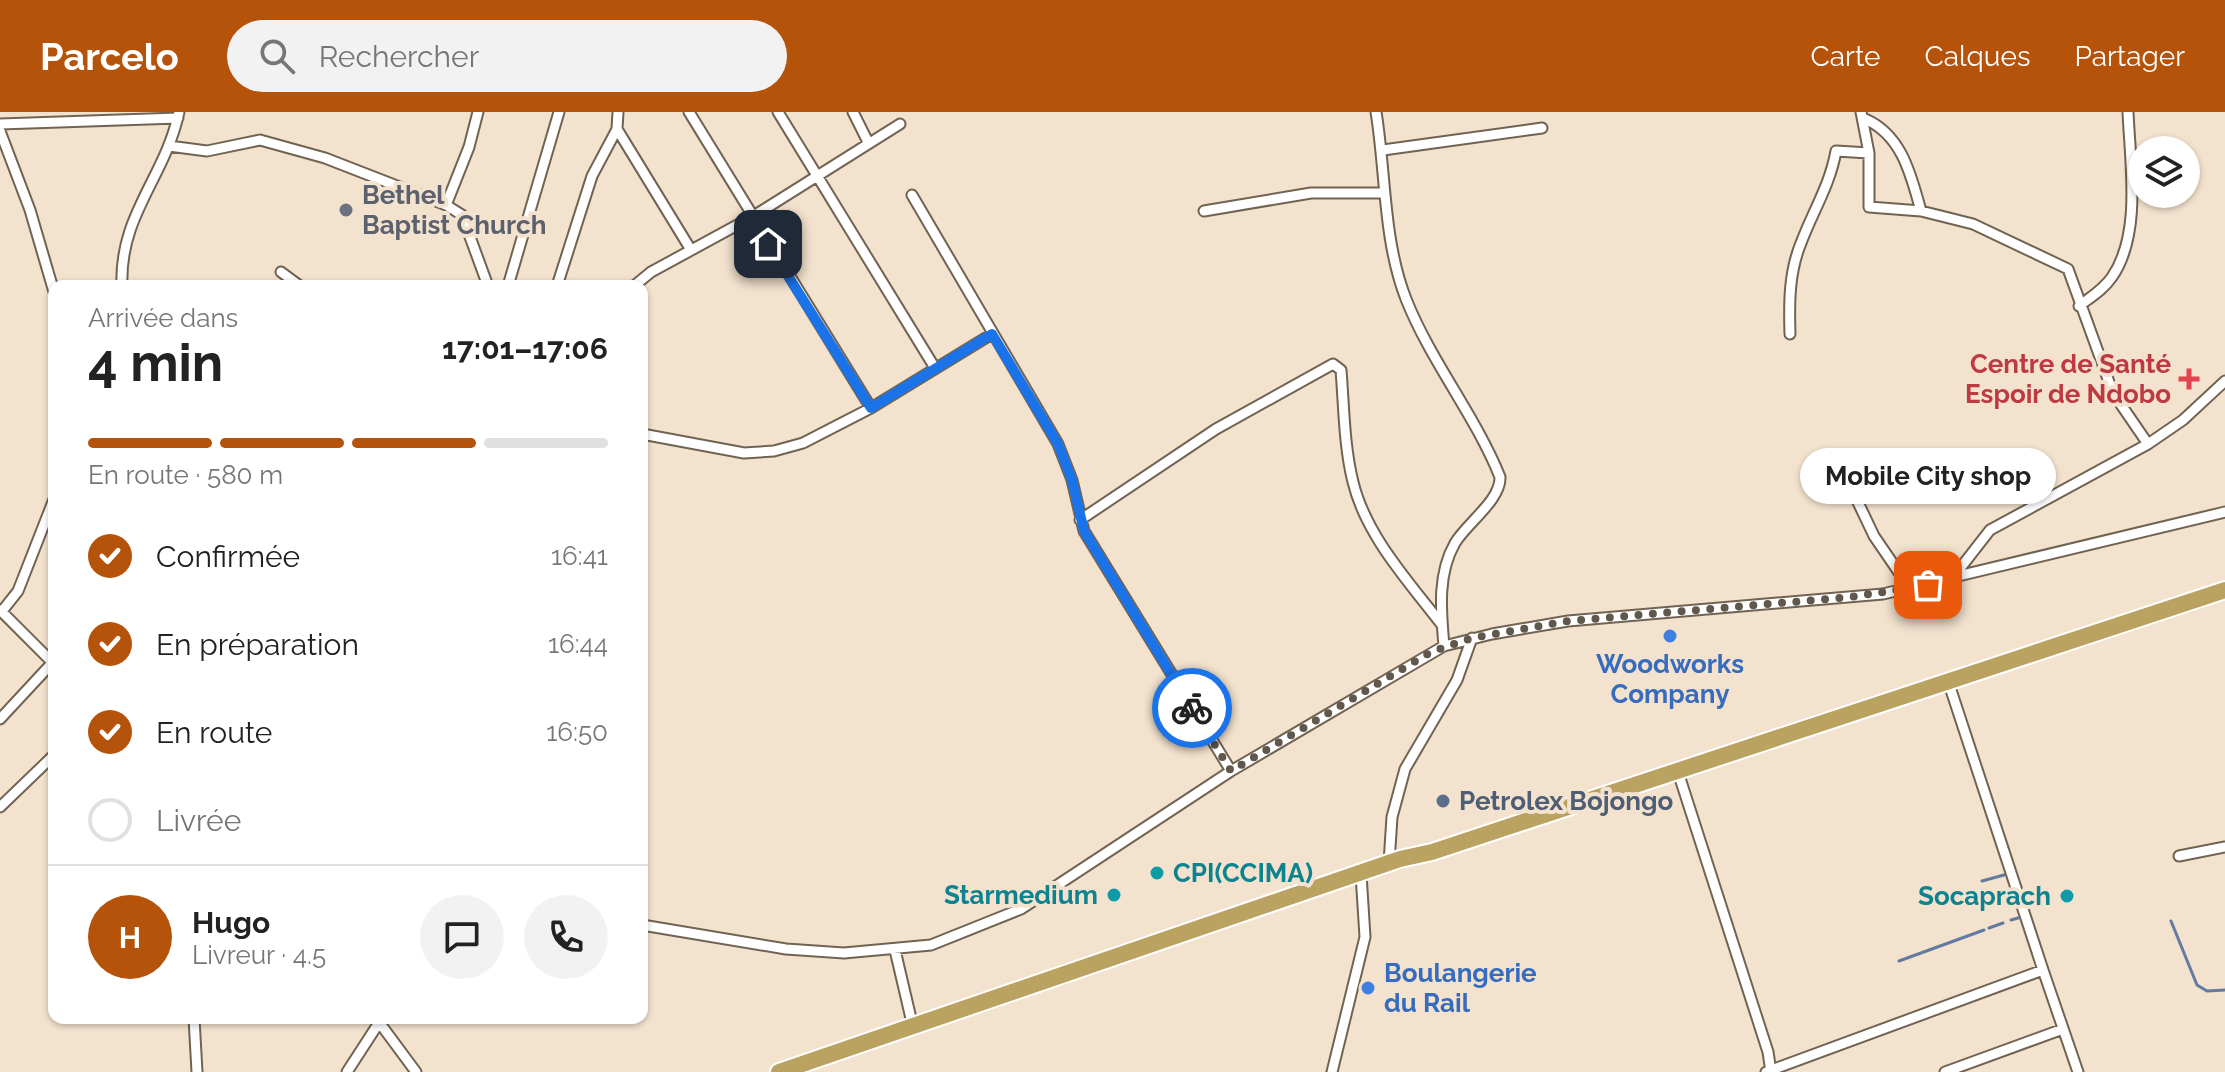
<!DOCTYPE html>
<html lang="fr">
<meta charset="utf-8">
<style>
:root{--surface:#fff;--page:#f2f2f2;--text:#222;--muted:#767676;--line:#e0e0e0;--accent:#b45309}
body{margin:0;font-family:Raleway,sans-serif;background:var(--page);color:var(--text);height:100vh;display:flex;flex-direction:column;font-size:30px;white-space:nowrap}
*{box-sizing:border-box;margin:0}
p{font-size:26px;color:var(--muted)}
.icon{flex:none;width:44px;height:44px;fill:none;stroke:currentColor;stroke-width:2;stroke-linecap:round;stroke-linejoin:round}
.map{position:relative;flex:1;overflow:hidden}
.sheet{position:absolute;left:48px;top:168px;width:600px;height:744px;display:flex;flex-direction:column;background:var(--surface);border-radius:16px;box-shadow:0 2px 6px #0004}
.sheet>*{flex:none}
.tools{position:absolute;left:2128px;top:24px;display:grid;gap:16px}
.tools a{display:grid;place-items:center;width:72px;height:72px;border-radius:50%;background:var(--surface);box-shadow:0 2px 6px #0004;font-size:40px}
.pin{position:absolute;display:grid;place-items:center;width:68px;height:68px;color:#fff;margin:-34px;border-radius:16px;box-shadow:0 4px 12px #0006}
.courier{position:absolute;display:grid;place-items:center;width:80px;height:80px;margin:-40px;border:6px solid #1a73e8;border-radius:50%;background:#fff;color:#222;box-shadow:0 2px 10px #0007}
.bubble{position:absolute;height:56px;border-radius:28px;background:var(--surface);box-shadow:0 2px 6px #0004;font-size:26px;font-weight:700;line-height:56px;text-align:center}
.summary em{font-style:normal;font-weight:700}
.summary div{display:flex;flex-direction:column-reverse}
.summary{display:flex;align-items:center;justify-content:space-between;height:136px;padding:0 40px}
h1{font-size:52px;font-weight:700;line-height:60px}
.bar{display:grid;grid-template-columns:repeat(4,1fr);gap:12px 8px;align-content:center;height:96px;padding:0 40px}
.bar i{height:10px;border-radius:6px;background:var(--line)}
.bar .active{background:var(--accent)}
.bar p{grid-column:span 4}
.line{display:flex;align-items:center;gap:20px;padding:0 40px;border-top:2px solid var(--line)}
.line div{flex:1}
.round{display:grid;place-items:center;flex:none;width:84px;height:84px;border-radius:42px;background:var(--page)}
ol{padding:0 40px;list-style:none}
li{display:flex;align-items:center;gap:24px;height:88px}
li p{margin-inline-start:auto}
li .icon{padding:8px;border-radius:50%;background:var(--accent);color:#fff;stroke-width:4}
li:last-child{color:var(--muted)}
li i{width:44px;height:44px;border:4px solid var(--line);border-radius:50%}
header{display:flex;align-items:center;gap:48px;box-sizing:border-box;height:112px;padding:0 40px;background:var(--accent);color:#fff}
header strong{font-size:38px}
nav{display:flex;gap:44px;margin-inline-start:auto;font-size:28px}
.search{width:560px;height:72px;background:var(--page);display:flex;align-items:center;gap:20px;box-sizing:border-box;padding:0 28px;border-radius:44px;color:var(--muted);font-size:30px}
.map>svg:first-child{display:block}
</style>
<header>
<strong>Parcelo</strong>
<div class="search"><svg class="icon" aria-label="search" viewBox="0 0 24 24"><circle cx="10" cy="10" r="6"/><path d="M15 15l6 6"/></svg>Rechercher</div>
<nav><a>Carte</a><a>Calques</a><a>Partager</a></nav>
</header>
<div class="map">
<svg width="2225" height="960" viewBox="0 0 2225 960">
<rect width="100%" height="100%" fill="#f3e2ce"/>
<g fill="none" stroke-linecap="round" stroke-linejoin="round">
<path stroke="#637aa1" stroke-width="3" d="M 1982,769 L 2004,763
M 1959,781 L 1971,777
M 2011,808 L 2018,806
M 2171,809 L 2197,873 L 2207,879 L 2225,878
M 1989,816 L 2003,811
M 1899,849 L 1984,818"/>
<g stroke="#716352" stroke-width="13">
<path id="minor" d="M 618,0 L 617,17 L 691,138
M 689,0 L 871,296
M 778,0 L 935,256
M 853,0 L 868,30
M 1376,0 C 1386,61 1383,128 1406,187 C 1431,250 1475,303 1500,365 C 1501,388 1467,411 1455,431 C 1437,462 1441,500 1444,534
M 1861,0 L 1869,41 L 1869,95 L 1921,99 L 1973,112 L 2068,157 L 2113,281 L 2148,332
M 1865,7 C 1902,23 1911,63 1921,99
M 0,12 L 178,6
M 0,19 L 30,98 L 54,180
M 169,34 L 207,39 L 260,28 L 325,46 L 446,93 L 462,103 L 488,174
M 1383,38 L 1542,16
M 912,83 L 1058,332 L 1072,368 L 1084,419 L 1231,659
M 446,93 L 469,35 L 478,0
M 1204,99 L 1311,81 L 1384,81
M 281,160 L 300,174
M 122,174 C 119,103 165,66 179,0
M 508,174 L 559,0
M 557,174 L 592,64 L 617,17
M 634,174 L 651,160 L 752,105 L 900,12
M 2079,194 C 2091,185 2104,177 2112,165 C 2142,122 2130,50 2128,0
M 1790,222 C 1789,191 1789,160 1801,131 C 1813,99 1830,73 1836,39 L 1869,41
M 642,322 L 744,341 L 774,339 L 803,331 L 871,296 L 992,222
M 1845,363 L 1874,424 L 1900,462 L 1904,478
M 1080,408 L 1216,317 L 1333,252 L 1341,258 C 1344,295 1344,334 1353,370 C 1366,424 1409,470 1442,513
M 1951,468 L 1990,418 L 2148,332 L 2183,308 L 2225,269
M 0,498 L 54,552
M 3,498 L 18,479 L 54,387
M 1948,569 L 2043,858
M 0,607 L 53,550
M 1678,660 L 1768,940 L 1771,960
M 0,695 L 54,643
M 2179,744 L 2225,735
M 1389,751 L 1392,705 L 1405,657 L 1457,568 L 1472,526
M 642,813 L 786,837 L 844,841 L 931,833 L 1021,797 L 1231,659 L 1444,534 L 1492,522 L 1568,509 L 1883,482 L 2225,400
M 895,838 L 913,915
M 194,906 L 197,960
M 376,906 L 416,960
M 347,960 L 382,906
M 1332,960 L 1365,825 L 1361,762
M 1766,960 L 2043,858 L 2078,960
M 1945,960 L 2063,917"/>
</g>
<g stroke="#fff" stroke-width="20">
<path id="trunk" d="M 779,960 L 1400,747 L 1432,740 L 2225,478"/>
</g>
<use href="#minor" stroke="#fff" stroke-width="9"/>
<use href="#trunk" stroke="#baa260" stroke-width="16"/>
</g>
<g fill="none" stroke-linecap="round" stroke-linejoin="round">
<path stroke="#61584d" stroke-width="8" stroke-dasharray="0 14.4" d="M 1192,596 L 1231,659 L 1431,540 L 1472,526 L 1568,509 L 1851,485 L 1928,473"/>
<path stroke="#1a73e8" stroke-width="10" d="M 768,132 L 871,296 L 992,222 L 1058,332 L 1072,368 L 1084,419 L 1192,596"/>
</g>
<circle fill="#6b7280" stroke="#f3e2ce" stroke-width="3" cx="346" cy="98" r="8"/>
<path fill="#e0444e" stroke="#f3e2ce" stroke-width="3" d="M2185 255h8v8h8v8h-8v8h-8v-8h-8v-8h8z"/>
<g fill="#3f7fe0" stroke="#f3e2ce" stroke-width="3">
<circle cx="1670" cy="524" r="8"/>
<circle cx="1368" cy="876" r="8"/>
</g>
<circle fill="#5c6f8a" stroke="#f3e2ce" stroke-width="3" cx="1443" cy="689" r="8"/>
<g fill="#0f9aa8" stroke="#f3e2ce" stroke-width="3">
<circle cx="1157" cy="761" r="8"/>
<circle cx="1114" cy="783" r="8"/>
<circle cx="2067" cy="784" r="8"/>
</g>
<g text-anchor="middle" stroke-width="8" stroke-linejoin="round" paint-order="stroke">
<g font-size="26" font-weight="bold" fill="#5b616d" stroke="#f3e2ce" text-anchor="start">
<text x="362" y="92">Bethel<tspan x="362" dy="30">Baptist Church</tspan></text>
</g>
<g font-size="26" font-weight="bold" fill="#be3a42" stroke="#f3e2ce" text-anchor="end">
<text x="2171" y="261">Centre de Santé<tspan x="2171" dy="30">Espoir de Ndobo</tspan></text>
</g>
<g font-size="26" font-weight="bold" fill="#366cbe" stroke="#f3e2ce">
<text x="1670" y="561">Woodworks<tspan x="1670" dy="30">Company</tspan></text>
<text x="1384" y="870" text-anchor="start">Boulangerie<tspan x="1384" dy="30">du Rail</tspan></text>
</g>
<g font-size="26" font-weight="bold" fill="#4e5e75" stroke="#f3e2ce" text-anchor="start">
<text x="1459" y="698">Petrolex Bojongo</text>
</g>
<g font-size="26" font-weight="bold" fill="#0d838f" stroke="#f3e2ce" text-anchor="end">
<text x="1173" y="770" text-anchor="start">CPI(CCIMA)</text>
<text x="1098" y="792">Starmedium</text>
<text x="2051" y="793">Socaprach</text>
</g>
</g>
</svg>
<div class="tools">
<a><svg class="icon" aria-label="layers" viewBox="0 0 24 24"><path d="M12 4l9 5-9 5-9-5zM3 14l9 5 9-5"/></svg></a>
</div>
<div class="pin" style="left:1928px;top:473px;background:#ea580c"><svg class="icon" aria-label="bag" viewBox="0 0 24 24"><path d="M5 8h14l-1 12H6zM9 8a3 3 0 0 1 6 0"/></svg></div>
<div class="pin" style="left:768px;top:132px;background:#1f2937"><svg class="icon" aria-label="home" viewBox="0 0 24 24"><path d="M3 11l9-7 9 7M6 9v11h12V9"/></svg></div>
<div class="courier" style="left:1192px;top:596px"><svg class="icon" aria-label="bike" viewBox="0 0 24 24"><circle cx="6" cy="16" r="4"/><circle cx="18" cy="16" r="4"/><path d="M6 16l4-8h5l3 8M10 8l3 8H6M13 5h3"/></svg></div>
<div class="bubble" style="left:1800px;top:336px;width:256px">Mobile City shop</div>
<section class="sheet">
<div class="summary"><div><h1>4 min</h1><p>Arrivée dans</p></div><em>17:01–17:06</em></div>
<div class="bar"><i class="active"></i><i class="active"></i><i class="active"></i><i></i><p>En route · 580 m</p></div>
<ol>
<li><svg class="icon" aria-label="check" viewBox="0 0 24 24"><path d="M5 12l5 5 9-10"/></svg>Confirmée<p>16:41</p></li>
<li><svg class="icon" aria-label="check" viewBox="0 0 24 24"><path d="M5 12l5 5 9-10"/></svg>En préparation<p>16:44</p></li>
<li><svg class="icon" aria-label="check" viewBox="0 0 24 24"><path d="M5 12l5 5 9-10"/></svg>En route<p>16:50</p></li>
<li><i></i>Livrée</li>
</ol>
<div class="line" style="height:144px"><b class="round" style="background:var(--accent);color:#fff">H</b><div><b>Hugo</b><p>Livreur · 4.5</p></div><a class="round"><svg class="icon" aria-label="chat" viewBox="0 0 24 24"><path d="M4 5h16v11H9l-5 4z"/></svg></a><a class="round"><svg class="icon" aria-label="phone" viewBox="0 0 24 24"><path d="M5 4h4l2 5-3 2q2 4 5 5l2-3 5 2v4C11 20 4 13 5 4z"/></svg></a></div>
</section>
</div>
